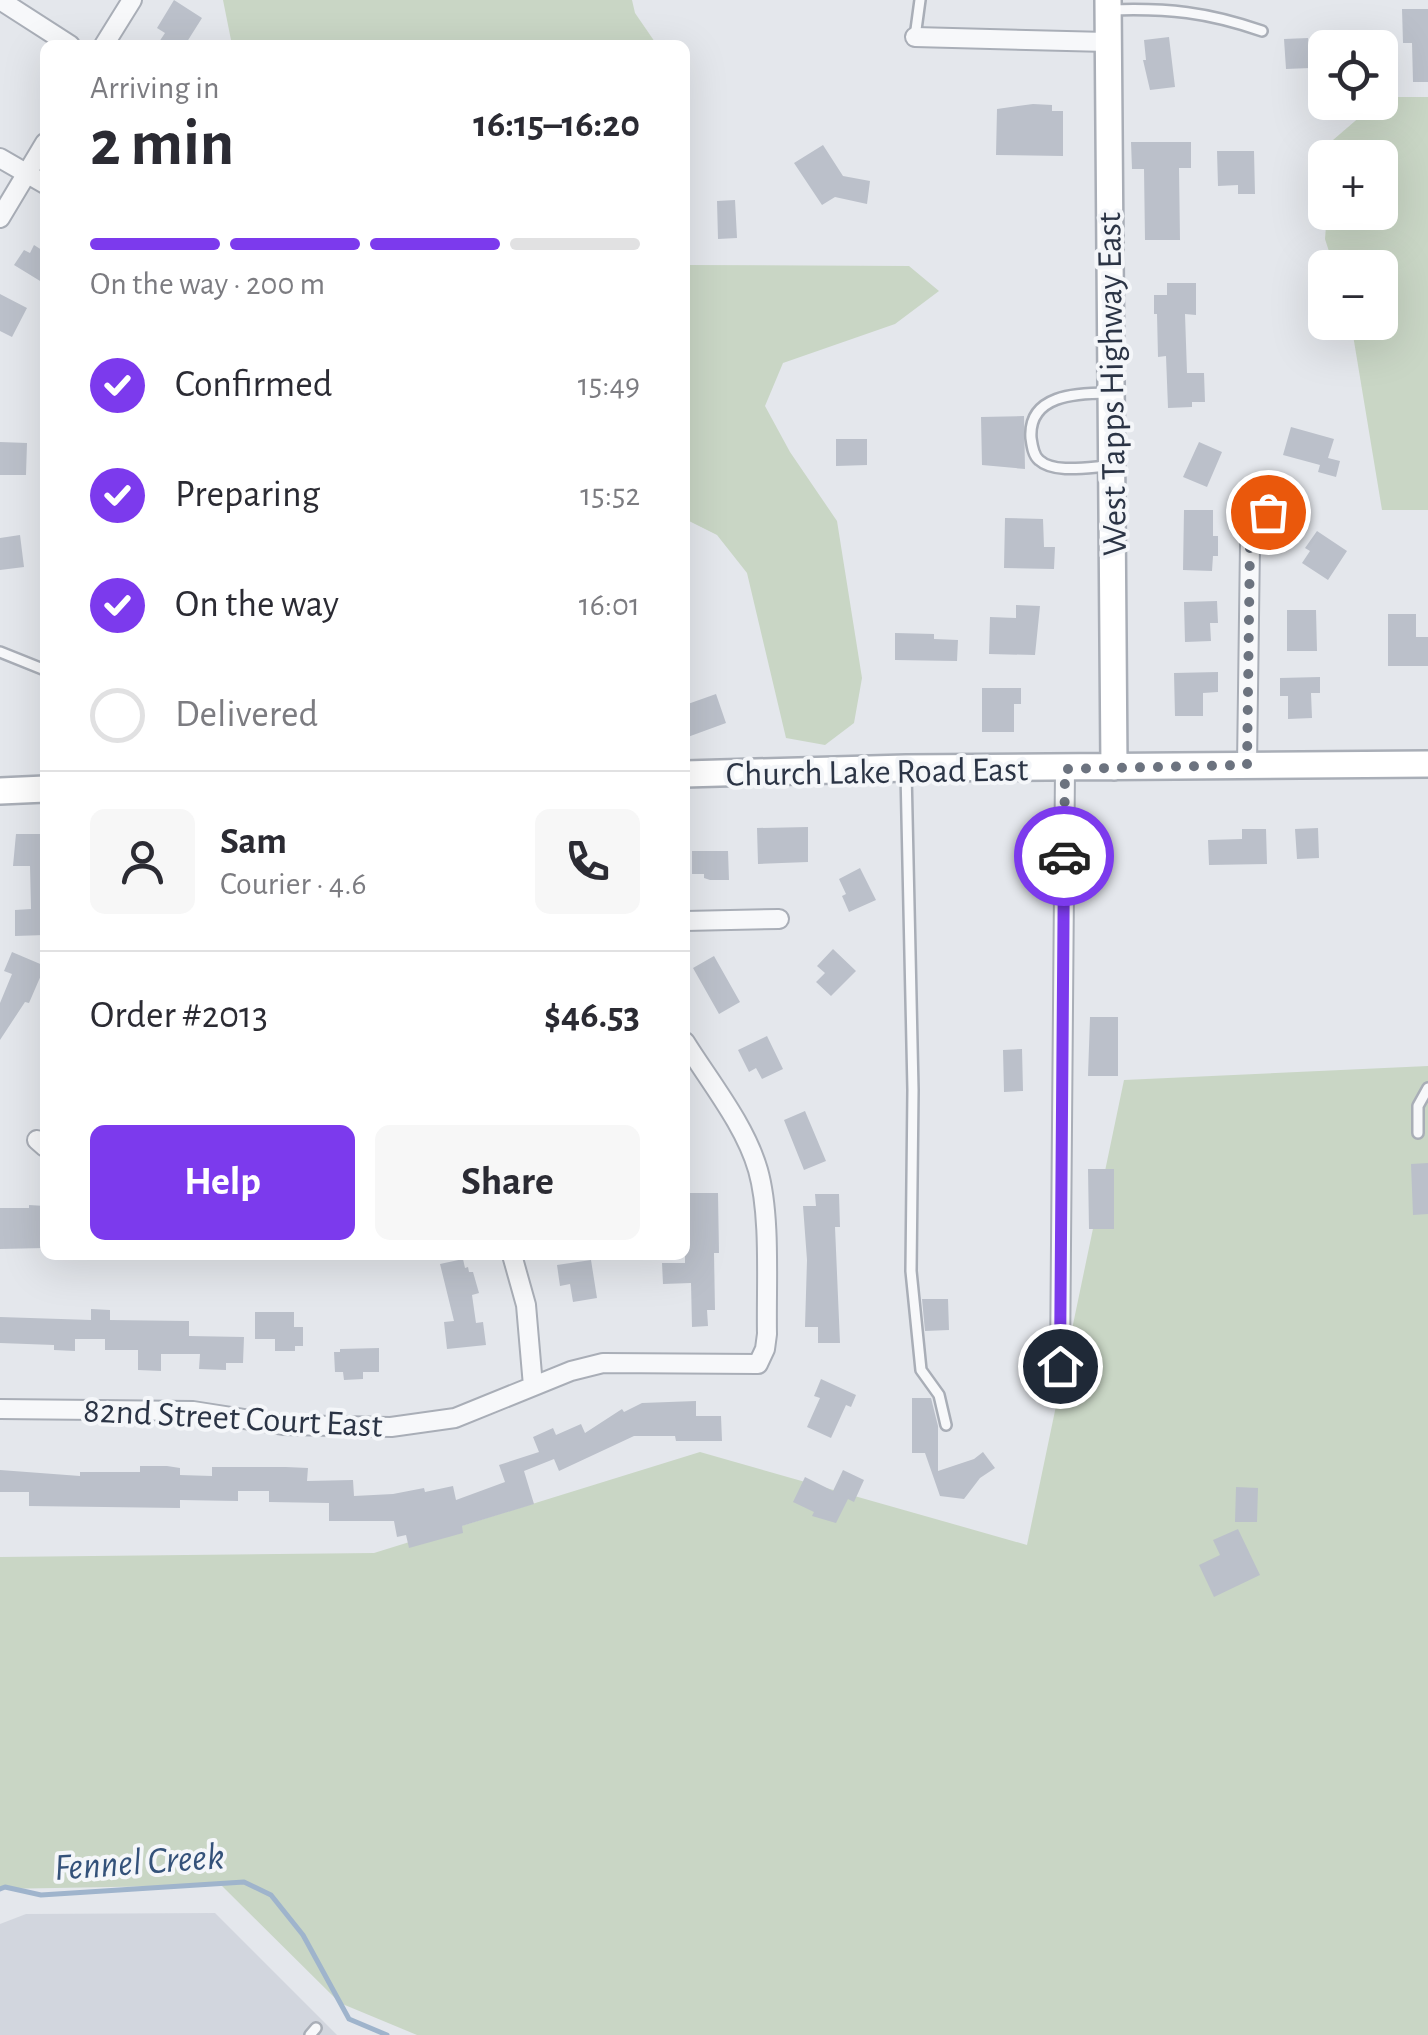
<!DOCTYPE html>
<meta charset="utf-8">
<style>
:root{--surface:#fff;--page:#f7f7f7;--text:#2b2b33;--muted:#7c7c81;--line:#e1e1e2;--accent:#7c3aed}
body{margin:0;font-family:"Alegreya Sans",sans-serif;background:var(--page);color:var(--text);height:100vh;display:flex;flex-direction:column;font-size:38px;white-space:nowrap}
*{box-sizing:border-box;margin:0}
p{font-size:32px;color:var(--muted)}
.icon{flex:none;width:55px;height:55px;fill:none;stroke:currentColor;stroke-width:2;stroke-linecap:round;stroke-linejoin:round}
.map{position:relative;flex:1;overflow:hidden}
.sheet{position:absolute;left:40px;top:40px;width:650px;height:1220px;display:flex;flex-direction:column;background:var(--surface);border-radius:15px;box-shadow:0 10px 40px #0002}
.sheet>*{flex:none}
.tools{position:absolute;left:1308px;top:30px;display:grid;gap:20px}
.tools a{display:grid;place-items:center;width:90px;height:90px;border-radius:15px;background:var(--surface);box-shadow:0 10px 40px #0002;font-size:50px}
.pin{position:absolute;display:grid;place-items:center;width:85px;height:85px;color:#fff;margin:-42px;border:5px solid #fff;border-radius:50%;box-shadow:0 2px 10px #0007}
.courier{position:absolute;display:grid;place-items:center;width:100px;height:100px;margin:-50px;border:8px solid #7c3aed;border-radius:50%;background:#fff;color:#222;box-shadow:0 2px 12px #0007}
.head em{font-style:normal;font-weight:700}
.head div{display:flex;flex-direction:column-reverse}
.head{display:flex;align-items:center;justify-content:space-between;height:170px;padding:0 50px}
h1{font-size:65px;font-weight:700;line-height:75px}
.bar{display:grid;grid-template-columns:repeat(4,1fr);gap:15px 10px;align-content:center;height:120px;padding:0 50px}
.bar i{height:12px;border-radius:8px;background:var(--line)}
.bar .on{background:var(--accent)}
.bar p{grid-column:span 4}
.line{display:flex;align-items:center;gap:25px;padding:0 50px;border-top:2px solid var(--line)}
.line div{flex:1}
.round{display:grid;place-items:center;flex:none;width:105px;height:105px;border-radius:15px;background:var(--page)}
ol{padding:0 50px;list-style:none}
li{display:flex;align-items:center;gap:30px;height:110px}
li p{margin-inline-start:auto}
li .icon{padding:10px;border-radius:50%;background:var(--accent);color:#fff;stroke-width:4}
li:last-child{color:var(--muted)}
li i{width:55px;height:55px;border:5px solid var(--line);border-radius:50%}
.action{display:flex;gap:20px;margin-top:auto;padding:20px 50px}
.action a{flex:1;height:115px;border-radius:15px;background:var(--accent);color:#fff;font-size:40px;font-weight:700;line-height:115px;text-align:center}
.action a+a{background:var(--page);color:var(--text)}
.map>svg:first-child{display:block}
</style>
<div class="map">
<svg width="1428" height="2035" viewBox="0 0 1428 2035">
<rect width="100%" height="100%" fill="#e4e7ec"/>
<path fill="#d2d6de" d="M 215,1913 L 337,2035 L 0,2035 L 0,1924 L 26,1914 Z"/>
<path fill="#c9d6c5" d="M 223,0 L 632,0 L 635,13 L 657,45 L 232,45 Z
M 1383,97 L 1428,97 L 1428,510 L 1382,510 L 1351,323 L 1380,322 L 1380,268 L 1334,267 L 1325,239 L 1327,213 L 1380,212 L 1380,158 L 1332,157 L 1333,140 Z
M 685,265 L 909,266 L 939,291 L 895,324 L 783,363 L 765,406 L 790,452 L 837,521 L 862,678 L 854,723 L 825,745 L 786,738 L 747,573 L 717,535 L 685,519 Z
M 1428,1066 L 1428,2035 L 417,2035 L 340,2003 L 221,1885 L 0,1889 L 0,1557 L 374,1553 L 700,1452 L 1027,1545 L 1124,1080 Z"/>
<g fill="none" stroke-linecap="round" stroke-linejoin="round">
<path stroke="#9fb4cc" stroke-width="5" d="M 0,1889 L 5,1887 L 41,1895 L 244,1882 L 271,1895 L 303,1935 L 349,2019 L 387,2035"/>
</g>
<path fill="#bbc0ca" d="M 174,0 L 202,18 L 185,45 L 157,45 L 165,33 L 157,28 Z
M 1402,9 L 1428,9 L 1428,82 L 1413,82 L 1412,43 L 1403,43 Z
M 1169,37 L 1175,87 L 1150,90 L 1143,60 L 1146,60 L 1144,40 Z
M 1308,38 L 1310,68 L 1286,69 L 1284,39 Z
M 1033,104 L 1052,105 L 1052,111 L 1063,111 L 1063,156 L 996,155 L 997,109 Z
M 1131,142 L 1191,142 L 1191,168 L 1179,168 L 1180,240 L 1145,240 L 1144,169 L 1132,169 Z
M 823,145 L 843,176 L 870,181 L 867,204 L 835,197 L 822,205 L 794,163 Z
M 1217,151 L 1254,151 L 1255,194 L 1238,194 L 1238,185 L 1218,186 Z
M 735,200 L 737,238 L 718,239 L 717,201 Z
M 34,245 L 45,252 L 45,284 L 14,265 L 24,250 L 30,253 Z
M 1167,283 L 1196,283 L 1196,315 L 1185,314 L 1187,373 L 1204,373 L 1205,402 L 1192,402 L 1192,407 L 1168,408 L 1166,356 L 1158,357 L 1157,314 L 1154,314 L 1154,295 L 1167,295 Z
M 0,294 L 27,308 L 12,337 L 0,331 Z
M 1024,416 L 1025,469 L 982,465 L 981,417 Z
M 1291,427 L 1334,439 L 1328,458 L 1340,461 L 1336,477 L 1318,472 L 1320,465 L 1283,455 Z
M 836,439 L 867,439 L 867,465 L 836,466 Z
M 0,442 L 27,443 L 26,475 L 0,475 Z
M 1199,442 L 1222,452 L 1207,487 L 1183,477 Z
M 1184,510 L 1213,510 L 1213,536 L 1218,536 L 1218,556 L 1213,556 L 1212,571 L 1183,570 Z
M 1005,518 L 1043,519 L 1044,547 L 1055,547 L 1054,569 L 1004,568 Z
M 1317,531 L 1347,551 L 1328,580 L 1302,563 L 1310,551 L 1305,548 Z
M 20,535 L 24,567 L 0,570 L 0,538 Z
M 1217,601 L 1218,623 L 1210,623 L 1211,641 L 1185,642 L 1184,602 Z
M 1016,605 L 1040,606 L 1035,655 L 989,654 L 990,617 L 1016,618 Z
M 1287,610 L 1316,610 L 1317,651 L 1287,651 Z
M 1388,614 L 1416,614 L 1416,637 L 1428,637 L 1428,666 L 1388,666 Z
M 895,633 L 934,634 L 934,639 L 958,640 L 957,661 L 895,660 Z
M 1218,672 L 1218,692 L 1203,693 L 1203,716 L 1175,716 L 1174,673 Z
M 1320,677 L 1320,693 L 1311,693 L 1312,718 L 1288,719 L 1288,696 L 1280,696 L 1280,678 Z
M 982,688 L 1021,688 L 1021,704 L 1014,704 L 1014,732 L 982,732 Z
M 716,694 L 726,723 L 685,738 L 685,705 Z
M 808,827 L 808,862 L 758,864 L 757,828 Z
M 1318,828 L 1319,858 L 1297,859 L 1295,829 Z
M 1242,829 L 1266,829 L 1267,864 L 1209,865 L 1208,840 L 1242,839 Z
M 16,834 L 45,834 L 45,935 L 15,936 L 15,910 L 31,909 L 30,866 L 13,866 Z
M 692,851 L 728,851 L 729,880 L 710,880 L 704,878 L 704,874 L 692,874 Z
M 860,868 L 876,900 L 849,912 L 842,896 L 846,894 L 839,879 Z
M 833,949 L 856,971 L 831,996 L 816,982 L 825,973 L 817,966 Z
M 12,952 L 45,966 L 29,1003 L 25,1002 L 0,1040 L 0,1003 L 12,974 L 4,971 Z
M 714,956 L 740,1002 L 719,1014 L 693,968 Z
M 1090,1017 L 1118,1017 L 1118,1076 L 1088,1076 Z
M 767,1036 L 783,1069 L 762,1079 L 756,1068 L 749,1072 L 738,1050 Z
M 1022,1049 L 1023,1091 L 1004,1092 L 1003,1050 Z
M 805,1111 L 826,1161 L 804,1170 L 784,1120 Z
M 1428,1163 L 1428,1214 L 1413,1215 L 1411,1164 Z
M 1088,1169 L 1114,1169 L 1114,1229 L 1089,1229 Z
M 685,1193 L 718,1193 L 719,1253 L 714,1253 L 715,1310 L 707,1310 L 708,1326 L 692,1327 L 691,1283 L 663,1284 L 662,1263 L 685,1263 Z
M 815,1194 L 839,1194 L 840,1227 L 835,1227 L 840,1343 L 818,1343 L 818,1327 L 805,1327 L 807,1260 L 803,1206 L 816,1206 Z
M 29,1205 L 45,1206 L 45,1248 L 0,1249 L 0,1208 L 29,1208 Z
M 463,1259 L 465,1268 L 468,1267 L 469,1272 L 473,1272 L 479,1293 L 472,1295 L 476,1323 L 483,1322 L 486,1345 L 447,1349 L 444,1322 L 454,1321 L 440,1264 Z
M 591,1260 L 597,1298 L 573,1302 L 570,1284 L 560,1286 L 557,1265 Z
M 922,1299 L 948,1299 L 949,1330 L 925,1331 Z
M 91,1309 L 110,1310 L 110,1320 L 189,1321 L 189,1336 L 244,1337 L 243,1363 L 226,1363 L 226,1370 L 199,1369 L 200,1354 L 161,1354 L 161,1371 L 138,1370 L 138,1350 L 105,1350 L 105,1339 L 75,1339 L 75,1351 L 54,1350 L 54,1345 L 0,1343 L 0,1317 L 91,1320 Z
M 255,1312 L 294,1312 L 294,1327 L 303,1327 L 303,1346 L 295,1346 L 295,1351 L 275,1351 L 275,1339 L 255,1339 Z
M 379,1348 L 379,1372 L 363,1372 L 363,1379 L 344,1380 L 343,1372 L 335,1372 L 334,1352 L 340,1352 L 340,1349 Z
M 821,1379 L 856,1395 L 851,1407 L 846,1405 L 831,1438 L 807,1427 L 820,1398 L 814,1396 Z
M 912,1398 L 931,1398 L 938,1426 L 938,1471 L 974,1459 L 983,1452 L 995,1468 L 980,1478 L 964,1499 L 940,1496 L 925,1453 L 912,1453 Z
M 696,1401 L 696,1416 L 721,1416 L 722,1441 L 676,1441 L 675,1436 L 634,1436 L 559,1471 L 554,1459 L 524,1471 L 534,1504 L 462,1526 L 463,1533 L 409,1548 L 406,1535 L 397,1537 L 394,1521 L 329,1521 L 329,1503 L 269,1502 L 269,1491 L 238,1491 L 238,1501 L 180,1500 L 180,1508 L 29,1506 L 29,1492 L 0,1492 L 0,1470 L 80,1476 L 80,1472 L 140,1472 L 140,1466 L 167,1466 L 180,1468 L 180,1475 L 212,1476 L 212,1467 L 286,1467 L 308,1468 L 307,1481 L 353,1480 L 354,1496 L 393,1494 L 424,1488 L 425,1492 L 453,1486 L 456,1500 L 505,1482 L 499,1465 L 539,1452 L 533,1437 L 553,1428 L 556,1435 L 581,1424 L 585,1433 L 622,1409 L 624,1412 L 642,1403 Z
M 843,1470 L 864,1480 L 854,1502 L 848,1499 L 836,1523 L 812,1516 L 814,1512 L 793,1502 L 805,1477 L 833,1491 Z
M 1236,1487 L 1258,1488 L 1257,1522 L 1235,1522 Z
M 1238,1529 L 1260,1575 L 1214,1597 L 1199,1565 L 1220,1555 L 1213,1540 Z"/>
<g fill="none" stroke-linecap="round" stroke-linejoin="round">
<g stroke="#a9aeb7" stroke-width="14">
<path id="lane" d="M 1110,10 C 1168,8 1207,12 1262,31
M 915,37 L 920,0
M 1108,393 C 1076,393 1028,395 1031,438 C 1032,445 1033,455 1039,460 C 1054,474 1090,467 1109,466
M 0,652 L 45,670
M 906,771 L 913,1090 L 911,1271 L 921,1370 L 939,1395 L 946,1425
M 1418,1133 L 1418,1106 L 1428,1088
M 310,2035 L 316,2028"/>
</g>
<g stroke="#a9aeb7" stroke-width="22">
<path id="street" d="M 0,0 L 70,45
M 915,37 L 1107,42
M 104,45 L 132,0
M 0,158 L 45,184
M 0,218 L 45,143
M 1247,765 L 1250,544 L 1256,522 L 1268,512
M 685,921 L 779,919
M 37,1140 L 45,1147
M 512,1255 L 526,1305 L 533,1386
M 1060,1365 L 1065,769
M 0,1409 L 193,1411 L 283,1425 L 391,1427 L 455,1418 L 571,1371 L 603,1363 L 758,1364 L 765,1349 L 767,1334 C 766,1285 771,1216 758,1170 C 745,1125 710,1082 685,1042"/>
</g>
<g stroke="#a9aeb7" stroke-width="30">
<path id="secondary" d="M 1108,0 L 1114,767
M 685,774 L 906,768 L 1428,764
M 0,791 L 45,789"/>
</g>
<use href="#lane" stroke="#f7f8fa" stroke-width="9"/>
<use href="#street" stroke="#f7f8fa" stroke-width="18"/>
<use href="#secondary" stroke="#fff" stroke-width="25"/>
</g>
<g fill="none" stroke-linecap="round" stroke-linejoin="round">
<path stroke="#6c737f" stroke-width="10" stroke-dasharray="0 18" d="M 1064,856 L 1065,769 L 1247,765 L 1250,544 L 1256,522 L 1268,512"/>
<path stroke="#7c3aed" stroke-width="12" d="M 1060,1366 L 1064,856"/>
</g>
<g text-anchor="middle" stroke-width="8" stroke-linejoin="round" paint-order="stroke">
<g font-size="35" fill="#2b3445" stroke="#f4f6f9">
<text transform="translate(1111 384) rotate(-91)" y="12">West Tapps Highway East</text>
<text transform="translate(877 771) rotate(-1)" y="12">Church Lake Road East</text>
<text transform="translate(233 1417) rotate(3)" y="12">82nd Street Court East</text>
</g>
<g font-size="38" font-style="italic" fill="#34527a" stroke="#f4f6f9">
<text transform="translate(139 1861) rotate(-4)" y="13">Fennel Creek</text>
</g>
</g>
</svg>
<div class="tools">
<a><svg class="icon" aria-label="locate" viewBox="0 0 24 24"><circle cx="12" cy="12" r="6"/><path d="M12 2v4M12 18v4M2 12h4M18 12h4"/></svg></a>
<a>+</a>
<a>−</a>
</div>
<div class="pin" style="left:1268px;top:512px;background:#ea580c"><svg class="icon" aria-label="bag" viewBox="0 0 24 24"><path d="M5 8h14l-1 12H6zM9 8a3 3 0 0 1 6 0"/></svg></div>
<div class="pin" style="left:1060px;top:1366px;background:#1f2937"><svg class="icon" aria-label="home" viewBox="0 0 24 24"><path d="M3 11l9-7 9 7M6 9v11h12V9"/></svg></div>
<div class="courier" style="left:1064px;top:856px"><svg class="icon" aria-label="car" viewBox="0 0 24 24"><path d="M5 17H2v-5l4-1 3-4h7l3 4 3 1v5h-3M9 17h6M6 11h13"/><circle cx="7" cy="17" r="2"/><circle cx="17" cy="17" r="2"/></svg></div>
<section class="sheet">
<div class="head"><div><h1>2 min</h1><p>Arriving in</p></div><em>16:15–16:20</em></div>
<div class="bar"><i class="on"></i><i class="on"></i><i class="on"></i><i></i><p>On the way · 200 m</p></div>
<ol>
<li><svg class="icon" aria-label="check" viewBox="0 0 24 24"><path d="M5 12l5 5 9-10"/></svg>Confirmed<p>15:49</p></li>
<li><svg class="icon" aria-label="check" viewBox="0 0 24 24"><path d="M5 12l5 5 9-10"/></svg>Preparing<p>15:52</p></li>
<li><svg class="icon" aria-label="check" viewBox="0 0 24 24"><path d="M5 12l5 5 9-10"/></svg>On the way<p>16:01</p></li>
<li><i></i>Delivered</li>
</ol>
<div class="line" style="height:180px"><a class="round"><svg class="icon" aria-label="person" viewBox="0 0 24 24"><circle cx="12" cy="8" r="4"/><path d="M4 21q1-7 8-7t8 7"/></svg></a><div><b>Sam</b><p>Courier · 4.6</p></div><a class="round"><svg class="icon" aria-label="phone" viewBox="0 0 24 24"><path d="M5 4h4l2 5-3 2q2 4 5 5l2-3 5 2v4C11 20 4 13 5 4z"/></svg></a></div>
<div class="line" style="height:130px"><div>Order #2013</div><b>$46.53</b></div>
<div class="action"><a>Help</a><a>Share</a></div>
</section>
</div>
